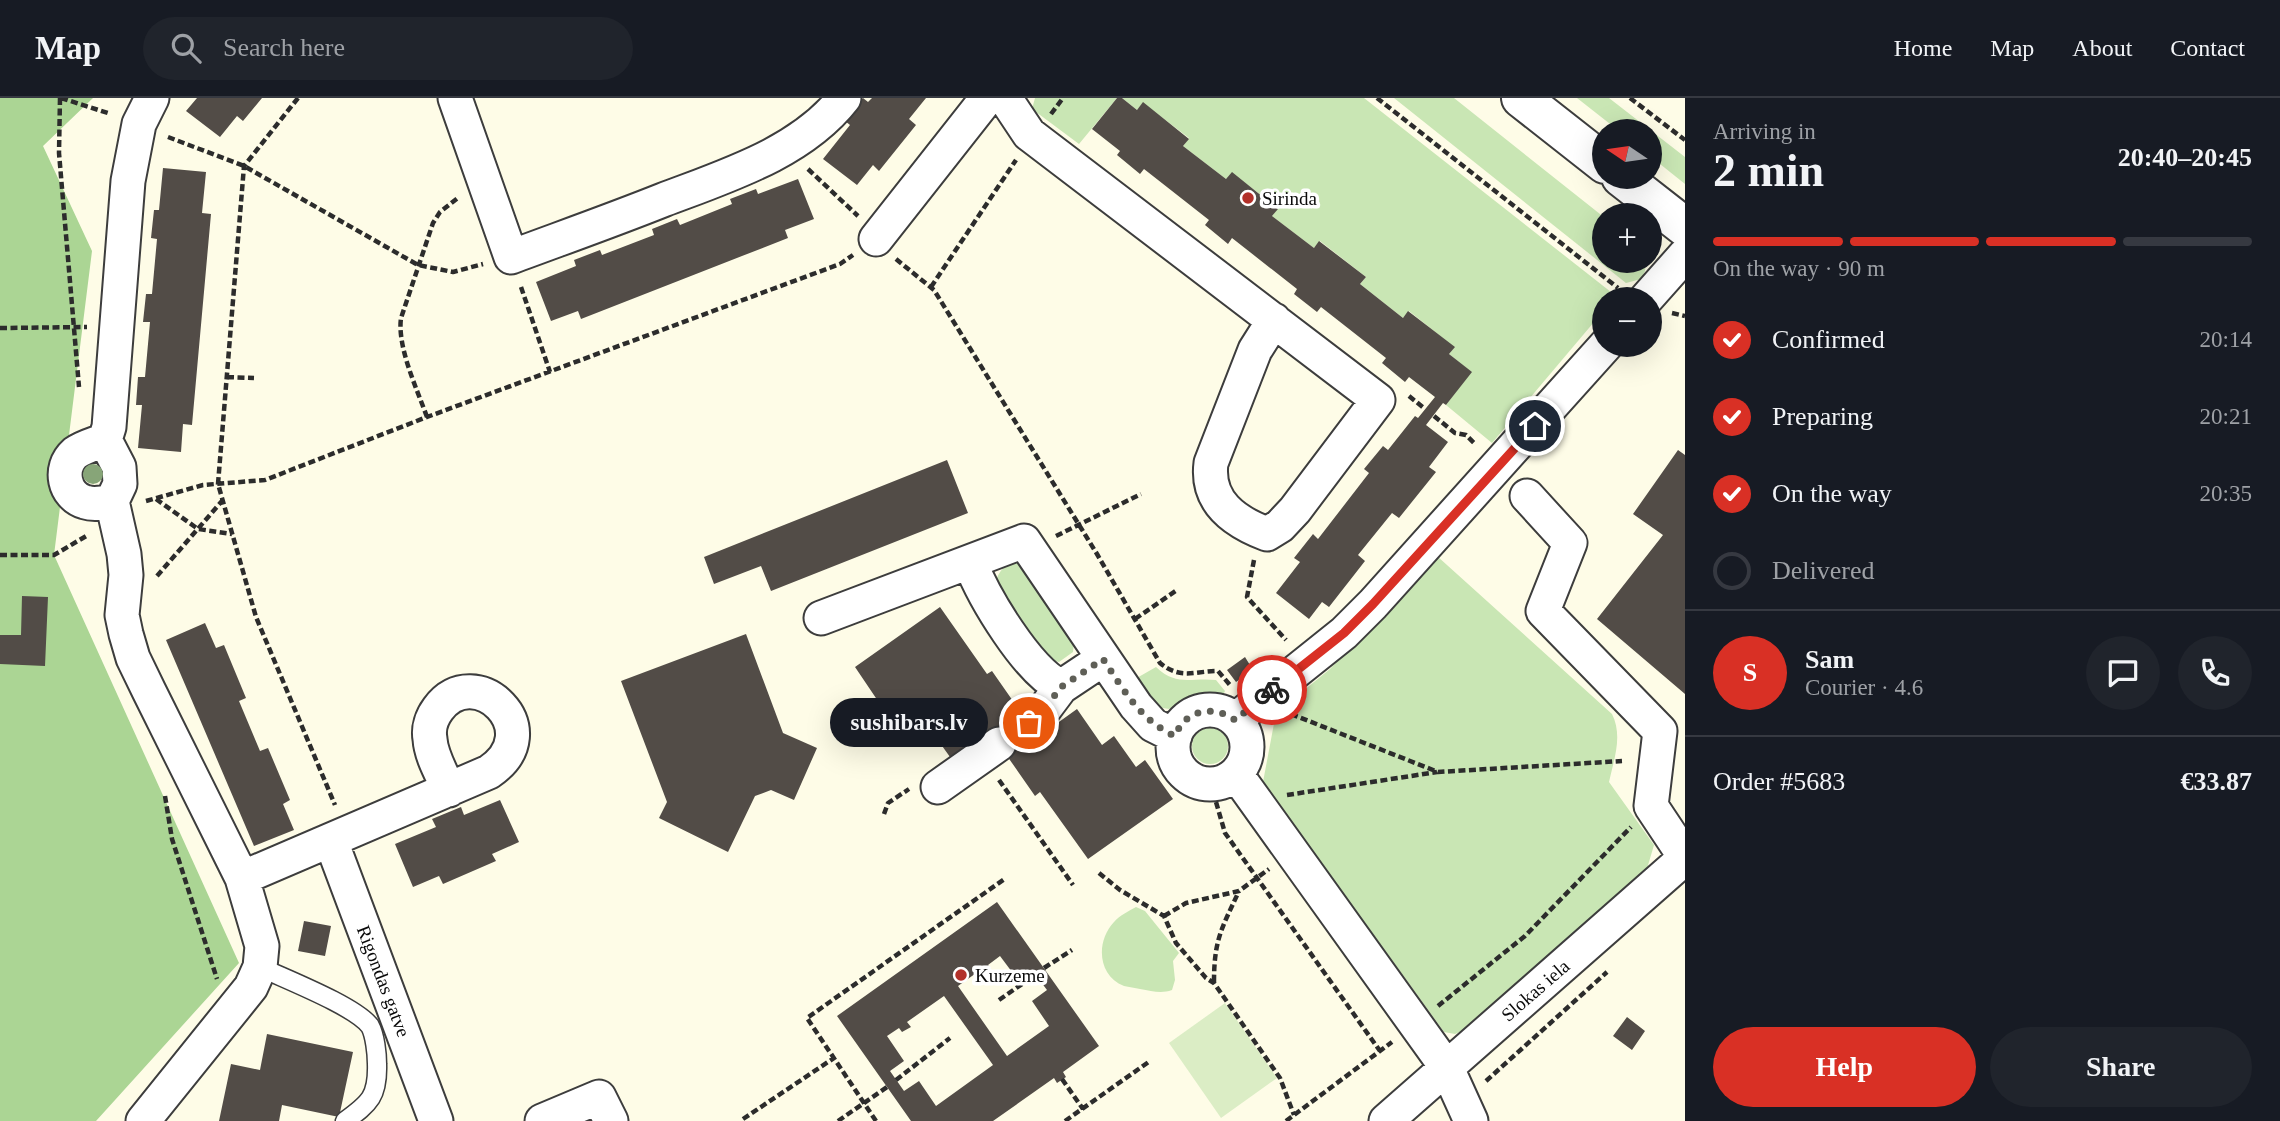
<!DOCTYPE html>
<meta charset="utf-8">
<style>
:root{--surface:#171b24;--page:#20242c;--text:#f1f3f6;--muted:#9ea1a6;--line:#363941;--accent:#d93025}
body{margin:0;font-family:Georgia,serif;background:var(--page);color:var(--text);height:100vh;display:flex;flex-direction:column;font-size:26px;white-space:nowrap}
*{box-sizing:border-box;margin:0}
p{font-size:23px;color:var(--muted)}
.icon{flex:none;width:38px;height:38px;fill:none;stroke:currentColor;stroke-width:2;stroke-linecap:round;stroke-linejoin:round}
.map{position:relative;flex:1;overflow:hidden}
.side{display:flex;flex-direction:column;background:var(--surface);width:595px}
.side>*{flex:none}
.needle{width:46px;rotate:283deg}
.fabs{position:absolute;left:1592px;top:21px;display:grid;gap:14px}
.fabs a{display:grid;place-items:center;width:70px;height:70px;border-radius:50%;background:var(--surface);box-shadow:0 7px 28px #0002;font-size:35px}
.pin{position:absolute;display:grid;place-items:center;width:60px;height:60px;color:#fff;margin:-30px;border:4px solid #fff;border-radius:50%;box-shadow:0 2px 7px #0007}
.courier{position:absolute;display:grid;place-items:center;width:70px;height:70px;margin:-35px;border:5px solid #d93025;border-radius:50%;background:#fff;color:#222;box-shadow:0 2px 9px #0007}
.bubble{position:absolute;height:49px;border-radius:24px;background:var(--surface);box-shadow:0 7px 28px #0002;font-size:23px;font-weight:600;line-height:49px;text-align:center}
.headline em{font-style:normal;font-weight:600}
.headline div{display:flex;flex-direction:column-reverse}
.headline{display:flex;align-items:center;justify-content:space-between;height:119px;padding:0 28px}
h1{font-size:46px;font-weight:600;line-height:52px}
.bar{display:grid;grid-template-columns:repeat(4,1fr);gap:10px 7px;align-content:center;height:84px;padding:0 28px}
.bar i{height:9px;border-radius:5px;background:var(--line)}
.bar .selected{background:var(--accent)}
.bar p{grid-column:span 4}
.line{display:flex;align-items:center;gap:18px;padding:0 28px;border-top:2px solid var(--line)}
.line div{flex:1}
.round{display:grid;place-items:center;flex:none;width:74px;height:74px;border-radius:37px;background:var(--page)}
ol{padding:0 28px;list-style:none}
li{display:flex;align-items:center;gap:21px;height:77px}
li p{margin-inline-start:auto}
li .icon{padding:7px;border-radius:50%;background:var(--accent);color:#fff;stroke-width:4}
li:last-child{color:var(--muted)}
li i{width:38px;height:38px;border:4px solid var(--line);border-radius:50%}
.primary-button{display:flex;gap:14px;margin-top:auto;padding:14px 28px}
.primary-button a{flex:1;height:80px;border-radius:42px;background:var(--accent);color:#fff;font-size:28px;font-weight:600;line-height:80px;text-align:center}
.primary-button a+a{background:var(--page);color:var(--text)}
header{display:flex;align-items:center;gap:42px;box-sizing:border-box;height:98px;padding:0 35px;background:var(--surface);border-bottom:2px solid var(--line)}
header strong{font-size:33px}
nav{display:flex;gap:38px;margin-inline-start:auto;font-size:24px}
.search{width:490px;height:63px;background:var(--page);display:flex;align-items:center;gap:18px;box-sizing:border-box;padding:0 24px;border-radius:38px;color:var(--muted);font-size:26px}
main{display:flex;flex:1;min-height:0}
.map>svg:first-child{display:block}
</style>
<header>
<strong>Map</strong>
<div class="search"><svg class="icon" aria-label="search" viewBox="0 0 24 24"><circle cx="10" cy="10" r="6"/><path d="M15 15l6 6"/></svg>Search here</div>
<nav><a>Home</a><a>Map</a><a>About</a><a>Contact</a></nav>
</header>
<main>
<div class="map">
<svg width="1685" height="1023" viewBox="0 0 1685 1023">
<rect width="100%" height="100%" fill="#fefce7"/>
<path fill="#c9e6b4" d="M 1035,0 L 1117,0 L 1079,46 L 1032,11 Z
M 1122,0 L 1364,0 L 1616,198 L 1613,201 L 1605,201 L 1605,211 L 1492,345 L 1446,307 L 1471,274 L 1449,256 L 1454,249 L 1409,213 L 1403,220 L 1360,186 L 1366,179 L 1320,143 L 1314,150 L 1272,118 L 1278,110 L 1232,75 L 1226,81 L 1183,48 L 1189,40 L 1143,5 L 1137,12 Z
M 1394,0 L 1454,0 L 1605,120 L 1605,163 L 1646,163 L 1645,173 L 1641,181 L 1626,185 Z
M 1577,0 L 1609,0 L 1685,59 L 1685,86 L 1650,58 L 1650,33 L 1619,33 Z
M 1437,458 L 1612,616 C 1623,638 1614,661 1609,684 L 1654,747 L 1646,774 L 1467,931 L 1455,936 L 1444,934 L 1263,684 L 1276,615 L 1330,571 Z
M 1023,463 L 1074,543 L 1073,554 L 1059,564 L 1042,560 L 995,485 C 1000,470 1007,464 1023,463 Z
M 1156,569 C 1177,589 1191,579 1216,582 L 1225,593 L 1224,595 L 1197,596 L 1169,611 L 1157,609 L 1135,581 Z
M1192 648a18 18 0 1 1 36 0a18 18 0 1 1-36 0Z
M 1136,809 L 1145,813 L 1179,855 L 1173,863 L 1175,882 L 1172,892 C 1161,896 1152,893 1140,891 C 1135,890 1129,889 1124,888 C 1097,877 1096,843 1114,824 C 1120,817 1129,813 1136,809 Z"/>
<path fill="#abd594" d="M 0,0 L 93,0 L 43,48 L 92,153 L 54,457 L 239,865 L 96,1023 L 0,1023 Z"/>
<path fill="#dbedc5" d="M 1225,905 L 1277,980 L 1221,1020 L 1169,945 Z"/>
<path fill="#524c47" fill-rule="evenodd" d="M 197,0 L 262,0 L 243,23 L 237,18 L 220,39 L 186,13 Z
M 863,0 L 868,4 L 872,0 L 926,0 L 909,21 L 916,27 L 879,73 L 873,67 L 857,87 L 823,61 L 850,27 L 845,23 Z
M 1117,0 L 1122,0 L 1137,12 L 1143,4 L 1189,41 L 1183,48 L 1226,81 L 1232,74 L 1278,111 L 1272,118 L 1314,150 L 1319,143 L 1366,179 L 1360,186 L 1403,220 L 1408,213 L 1455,249 L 1449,256 L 1472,274 L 1446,307 L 1443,305 L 1426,327 L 1448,344 L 1429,369 L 1436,374 L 1399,420 L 1392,415 L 1358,457 L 1365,463 L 1329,509 L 1322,504 L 1309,521 L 1276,495 L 1300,464 L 1294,460 L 1313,436 L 1318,441 L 1369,375 L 1364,371 L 1383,348 L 1388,352 L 1415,318 L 1418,320 L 1435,299 L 1409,279 L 1405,284 L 1382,265 L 1386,260 L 1321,209 L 1317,214 L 1294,196 L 1297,191 L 1232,140 L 1228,146 L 1205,127 L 1209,122 L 1144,71 L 1140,76 L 1117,57 L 1120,53 L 1092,31 Z
M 163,70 L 206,74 L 202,115 L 211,116 L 192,327 L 183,326 L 181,354 L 138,350 L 142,307 L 136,307 L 138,279 L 145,279 L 150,224 L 143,224 L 146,196 L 152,196 L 157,141 L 151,140 L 154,112 L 159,112 Z
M 798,81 L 814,121 L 785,132 L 788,140 L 581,221 L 578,213 L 551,223 L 536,184 L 576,168 L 574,162 L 600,152 L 602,157 L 654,137 L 652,131 L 677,121 L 680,127 L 732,106 L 730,101 L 756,91 L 758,96 Z
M 1678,352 L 1685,357 L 1685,596 L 1597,521 L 1663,437 L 1633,416 Z
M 947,362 L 968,415 L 771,493 L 761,468 L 714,486 L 704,459 Z
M 22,498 L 48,499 L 45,568 L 0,566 L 0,537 L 21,537 Z
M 940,509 L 987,576 L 992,573 L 1038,639 L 1077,611 L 1102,647 L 1114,638 L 1136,669 L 1145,662 L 1173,701 L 1088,761 L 1040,694 L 1035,698 L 989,632 L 950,659 L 925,624 L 912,633 L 891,602 L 882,609 L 855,569 Z
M 205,525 L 216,550 L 224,547 L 246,600 L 239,603 L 260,653 L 268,650 L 290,702 L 283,706 L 294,732 L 254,748 L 166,542 Z
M 746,536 L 783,635 L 817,650 L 794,702 L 771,692 L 755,698 L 728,754 L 659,720 L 667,704 L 621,583 Z
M 1245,559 L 1253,572 L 1236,584 L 1227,572 Z
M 500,702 L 519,744 L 492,756 L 496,763 L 443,786 L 439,778 L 413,789 L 395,746 L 436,729 L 432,721 L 461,709 L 464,717 Z
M 997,804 L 1099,948 L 1063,974 L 1066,979 L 1057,985 L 1054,980 L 993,1023 L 911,1023 L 837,918 ZM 1000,858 L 1018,882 L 1032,872 L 1047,892 L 1032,903 L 1049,928 L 1007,958 L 958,888 L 979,873 L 982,878 L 991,871 L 988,867 ZM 944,898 L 993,967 L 936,1008 L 919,983 L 904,993 L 890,973 L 904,963 L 887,938 L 899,930 L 902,934 L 911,929 L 907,924 Z
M 304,823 L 331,828 L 325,858 L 298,853 Z
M 1627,919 L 1645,933 L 1632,952 L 1613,938 Z
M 267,936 L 353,954 L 339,1019 L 282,1007 L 279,1023 L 219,1023 L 231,966 L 260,972 Z"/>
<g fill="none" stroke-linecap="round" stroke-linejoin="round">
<g stroke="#3d3d3d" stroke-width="21">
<path id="service" d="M 260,869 C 285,881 355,908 370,928 C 375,937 377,956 377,966 C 378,998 370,1005 345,1023"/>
</g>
<g stroke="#3d3d3d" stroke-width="37">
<path id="minor" d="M 455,0 L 511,159 C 562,140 613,122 663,102 C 726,78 801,55 844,0
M 1005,0 L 1029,36 L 1033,39 L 1378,302 L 1295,412 L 1280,428 L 1267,436 C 1235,424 1206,404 1211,365 L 1255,252 L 1274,222
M 876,141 L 987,0
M 1646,201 L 1685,157
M 105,342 C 95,346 83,349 75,355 C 58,370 64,398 85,404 C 94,407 103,405 112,403
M 1527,398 L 1570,445 L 1543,513 L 1660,633 L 1651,708 L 1685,759
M 970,464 C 984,500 1027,572 1061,589
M 821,520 L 1024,443 L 1136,608 L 1153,627 L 1175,638
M1173 649a37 37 0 1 1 74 0a37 37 0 1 1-74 0Z
M 1235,622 L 1344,535 L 1373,506 L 1606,247
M 1029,625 L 1043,613 L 1061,589 L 1103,561
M 1236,676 L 1447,970 L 1471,1023
M 938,689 L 999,646
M 331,743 L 436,1023
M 242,780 L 489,674 C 551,632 475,561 438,611 C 432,619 428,630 430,641 C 431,658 442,676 449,692
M 143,1023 L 251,889 L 260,869 L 262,848 L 242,780 L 149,593 L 133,560 L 126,536 L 122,517 L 126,477 L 124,456 L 112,403 L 120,386 L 119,369 L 105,342 L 109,329 L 128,83 L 139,26 L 152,0
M 542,1023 L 599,999 L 611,1023
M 1386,1023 L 1685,760"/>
</g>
<g stroke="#3d3d3d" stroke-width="42">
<path id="tertiary" d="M 1521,0 L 1605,66
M 1621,79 L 1685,129"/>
</g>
<path stroke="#2c2c2c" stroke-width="4.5" stroke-dasharray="7 3.5" stroke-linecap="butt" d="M 60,0 L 59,55 L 79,289
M 61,0 L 111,16
M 298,0 L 244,68 L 218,386 L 256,519 L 335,707
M 1377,0 L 1618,190
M 1630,0 L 1685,42
M 1051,16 L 1063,0
M 168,39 L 244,68 L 418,167 L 453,174 L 483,166
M 808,71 L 858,118
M 896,161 L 934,192 L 1097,456 L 1160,565 C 1181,582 1194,573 1218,573 L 1230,587
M 521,189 L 550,274
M 931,189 L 1016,62
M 1672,215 L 1685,218
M 0,230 L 87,229
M 227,279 L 254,280
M 1409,298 L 1425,311
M 1434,318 L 1455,335 L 1466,337 L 1475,346
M 427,319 C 417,291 397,249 401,220 L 433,125 L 440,114 L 459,99
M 156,401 L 198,431 L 232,436
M 146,403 L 203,387 L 265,382 L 427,319 L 840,166 L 853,157
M 1056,438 L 1141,396
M 0,457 L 54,457 L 88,437
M 1254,462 L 1247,499 L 1286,542
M 157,478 L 222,403
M 1135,521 L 1177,492
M 1291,616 L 1438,674 L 1622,663
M 999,682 L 1073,787
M 1287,697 L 1437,674
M 165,698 L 172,741 L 217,881
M 1216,704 L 1225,735 L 1380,953
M 884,716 L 888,705 L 909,691
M 1099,775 L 1120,792 L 1164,818 L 1176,845 L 1206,880 L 1214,885 L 1280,980 L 1294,1017
M 1164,818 L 1186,805 L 1239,793 L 1269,771
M 1044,870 L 1072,852
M 1214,884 C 1214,841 1222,830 1239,793
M 999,902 L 1035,877
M 1438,908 L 1525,838 L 1631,729
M 1062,981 L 1083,1011
M 896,982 L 950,940
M 1486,983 L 1607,874
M 743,1021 L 834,960
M 838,1023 L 887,989
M 876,1023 L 807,920 L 1006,780
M 1065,1023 L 1150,963
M 1286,1023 L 1392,944"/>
<use href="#service" stroke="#fff" stroke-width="18"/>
<use href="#minor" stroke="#fff" stroke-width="33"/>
<use href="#tertiary" stroke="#fff" stroke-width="38"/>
</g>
<circle fill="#87a578" cx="93" cy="376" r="10"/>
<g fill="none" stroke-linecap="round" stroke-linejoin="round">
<path stroke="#5f5f57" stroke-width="7" stroke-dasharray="0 12.6" d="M 1029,625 L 1043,613 L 1061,589 L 1103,561 C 1123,591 1141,623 1175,638 C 1185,612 1213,606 1235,622 L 1272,592"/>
<path stroke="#d93025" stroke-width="9" d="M 1272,592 L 1344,535 L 1373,506 L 1535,328"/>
</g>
<g fill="#b23029" stroke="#fff" stroke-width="2.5">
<circle cx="1248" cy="100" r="7"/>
<circle cx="961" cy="877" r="7"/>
</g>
<g text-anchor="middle" stroke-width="7" stroke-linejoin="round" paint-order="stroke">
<g font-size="19" fill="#0a0a0a" stroke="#fff" text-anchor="start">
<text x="1262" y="107">Sirinda</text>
<text x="975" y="884">Kurzeme</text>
</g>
<g font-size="19" fill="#0a0a0a" stroke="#fff">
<text transform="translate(384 883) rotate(69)" y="7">Rigondas gatve</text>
<text transform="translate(1535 892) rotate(-41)" y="7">Slokas iela</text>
</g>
</g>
</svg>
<div class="fabs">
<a><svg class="needle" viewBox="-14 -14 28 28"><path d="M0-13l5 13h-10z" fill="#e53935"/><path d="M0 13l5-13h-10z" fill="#9ea1a6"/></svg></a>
<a>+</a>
<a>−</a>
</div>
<div class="pin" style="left:1029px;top:625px;background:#ea580c"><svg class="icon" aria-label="bag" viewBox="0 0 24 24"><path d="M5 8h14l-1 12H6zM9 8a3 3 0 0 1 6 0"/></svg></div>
<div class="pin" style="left:1535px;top:328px;background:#1f2937"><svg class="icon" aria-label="home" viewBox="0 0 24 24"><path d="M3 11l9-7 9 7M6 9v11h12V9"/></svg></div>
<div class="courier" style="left:1272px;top:592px"><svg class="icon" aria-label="bike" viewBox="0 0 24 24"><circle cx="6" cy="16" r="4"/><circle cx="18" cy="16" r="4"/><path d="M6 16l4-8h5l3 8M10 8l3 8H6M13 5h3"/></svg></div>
<div class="bubble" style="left:830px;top:600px;width:158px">sushibars.lv</div>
</div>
<section class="side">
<div class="headline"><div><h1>2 min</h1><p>Arriving in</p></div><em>20:40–20:45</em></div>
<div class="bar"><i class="selected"></i><i class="selected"></i><i class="selected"></i><i></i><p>On the way · 90 m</p></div>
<ol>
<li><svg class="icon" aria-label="check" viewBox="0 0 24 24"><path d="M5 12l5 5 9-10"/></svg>Confirmed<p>20:14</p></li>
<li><svg class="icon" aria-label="check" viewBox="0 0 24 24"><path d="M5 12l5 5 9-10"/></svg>Preparing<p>20:21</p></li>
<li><svg class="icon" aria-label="check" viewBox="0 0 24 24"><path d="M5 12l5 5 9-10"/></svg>On the way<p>20:35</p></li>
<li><i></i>Delivered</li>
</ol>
<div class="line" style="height:126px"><b class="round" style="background:var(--accent);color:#fff">S</b><div><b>Sam</b><p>Courier · 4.6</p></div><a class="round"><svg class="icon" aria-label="chat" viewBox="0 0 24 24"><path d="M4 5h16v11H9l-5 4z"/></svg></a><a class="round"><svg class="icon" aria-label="phone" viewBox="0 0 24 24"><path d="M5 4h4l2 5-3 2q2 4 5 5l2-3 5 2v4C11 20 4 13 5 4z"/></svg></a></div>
<div class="line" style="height:91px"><div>Order #5683</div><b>€33.87</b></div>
<div class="primary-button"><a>Help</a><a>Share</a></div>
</section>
</main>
